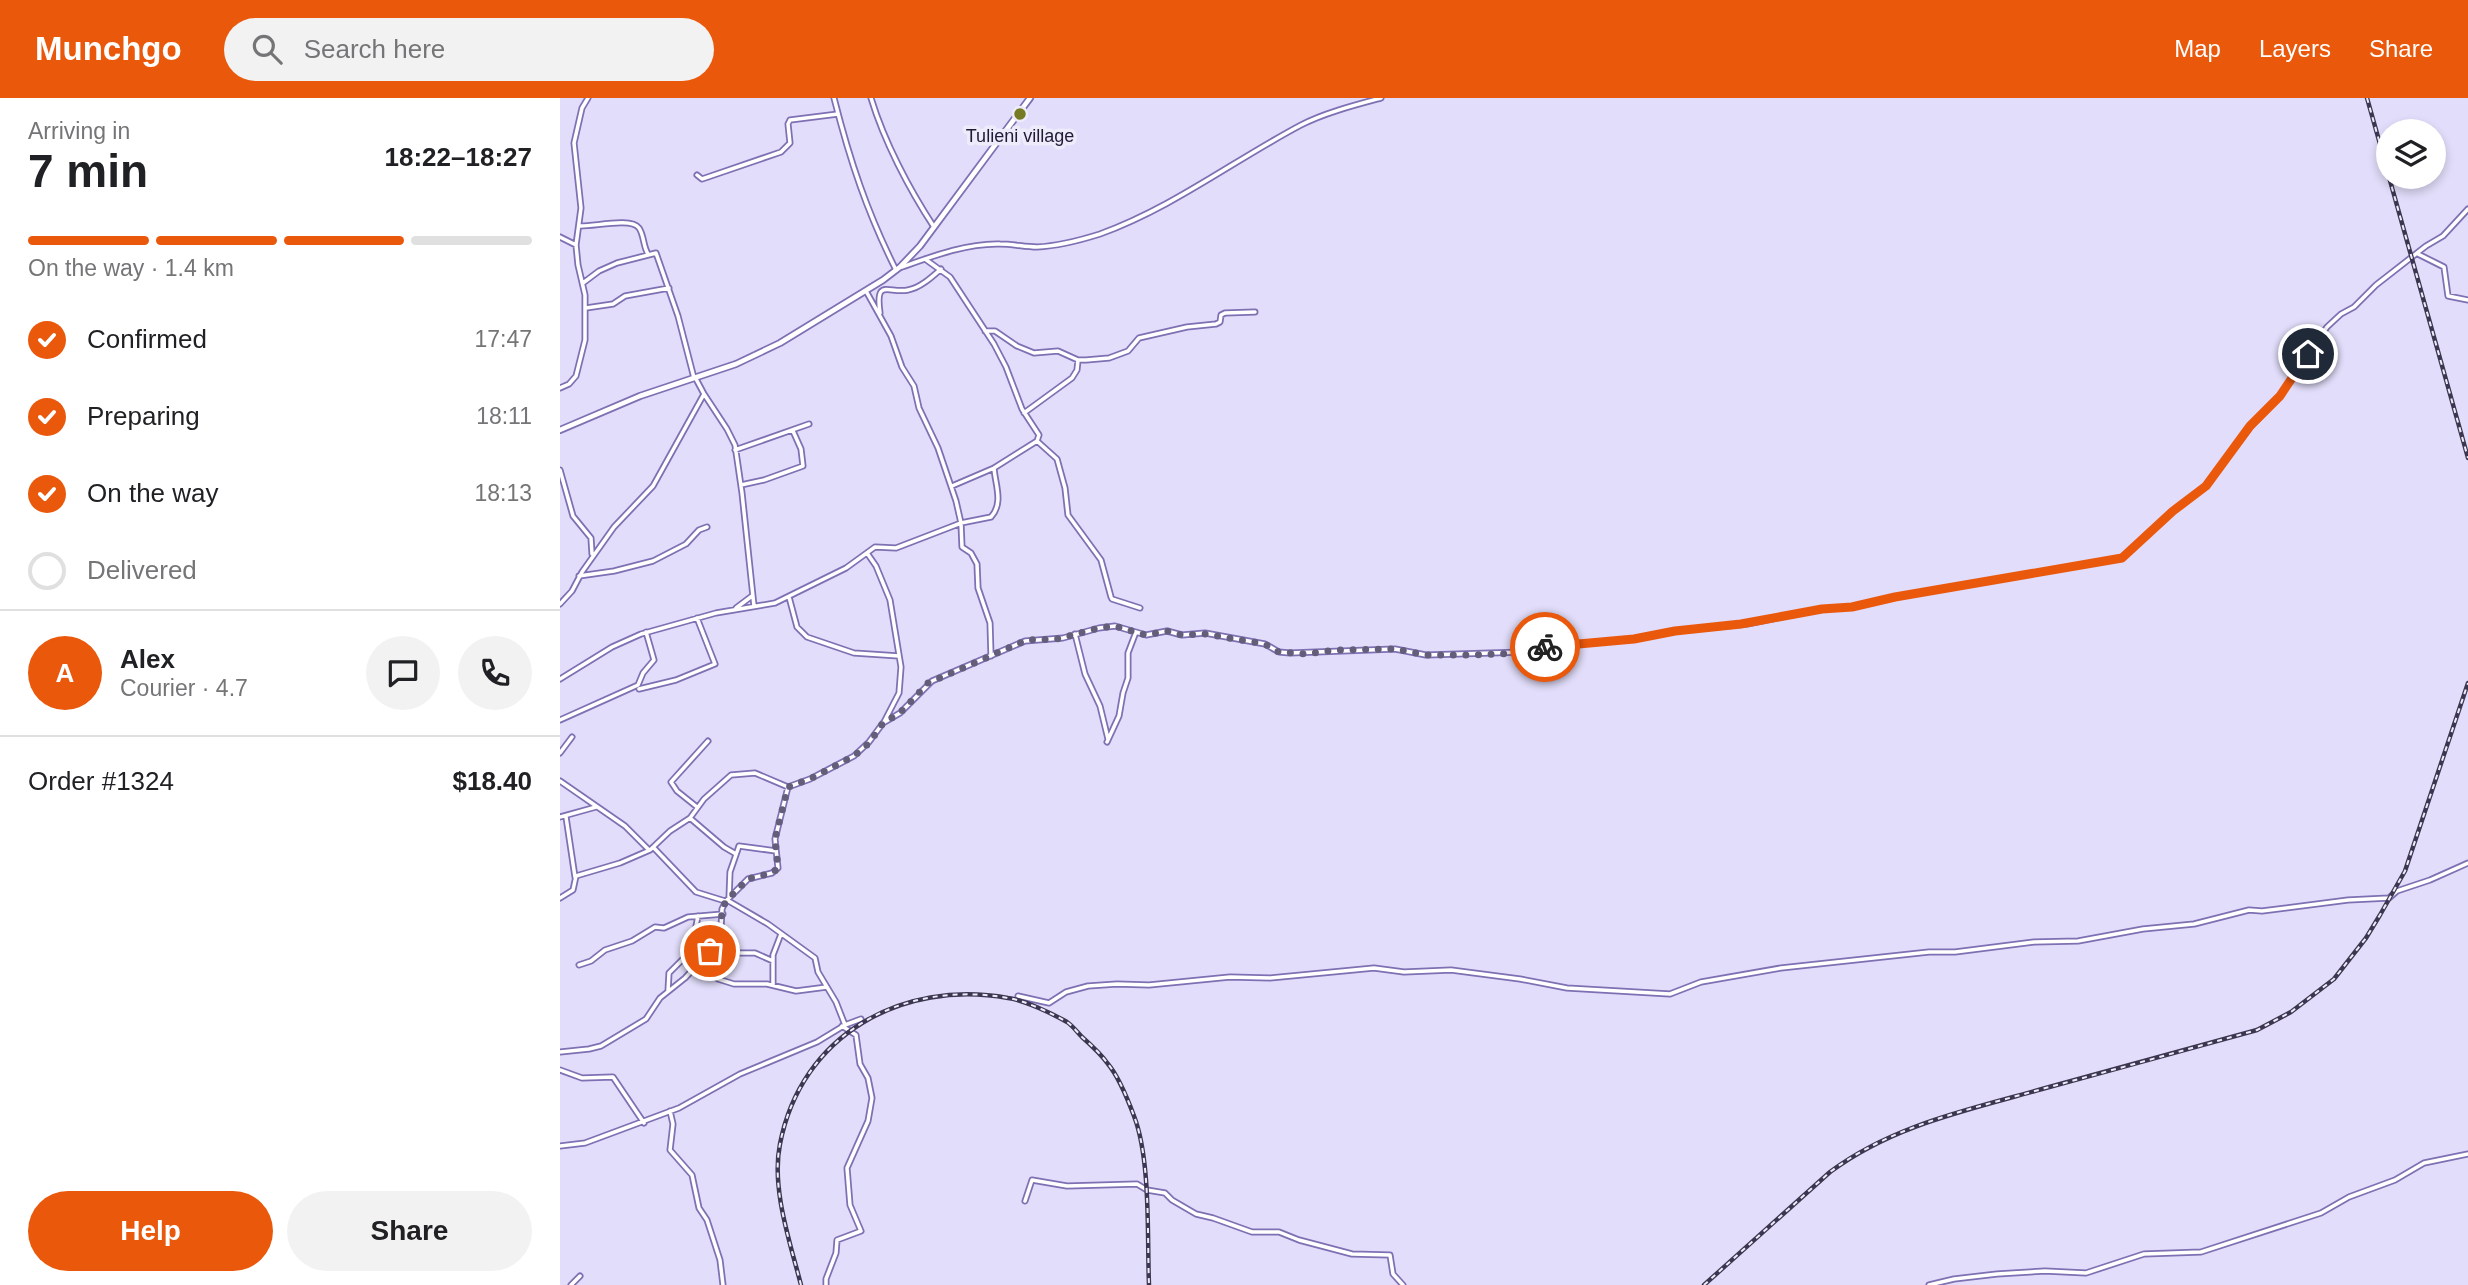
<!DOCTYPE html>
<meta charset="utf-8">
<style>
:root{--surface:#fff;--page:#f2f2f2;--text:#202124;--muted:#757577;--line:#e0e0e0;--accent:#ea580c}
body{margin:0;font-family:Arial,sans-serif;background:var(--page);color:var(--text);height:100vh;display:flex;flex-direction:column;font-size:26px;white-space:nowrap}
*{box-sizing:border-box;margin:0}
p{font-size:23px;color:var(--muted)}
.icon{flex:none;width:38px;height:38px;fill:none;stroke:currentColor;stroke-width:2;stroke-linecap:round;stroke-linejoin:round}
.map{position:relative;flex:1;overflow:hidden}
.sheet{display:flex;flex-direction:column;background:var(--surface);width:560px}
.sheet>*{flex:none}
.buttons{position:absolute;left:1816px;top:21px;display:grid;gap:14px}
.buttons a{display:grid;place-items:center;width:70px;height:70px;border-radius:50%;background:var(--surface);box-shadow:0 4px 10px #0003;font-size:35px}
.pin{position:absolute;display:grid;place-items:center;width:60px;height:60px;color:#fff;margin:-30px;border:4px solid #fff;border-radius:50%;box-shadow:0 2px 7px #0007}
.courier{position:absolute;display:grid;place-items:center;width:70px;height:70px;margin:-35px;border:5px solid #ea580c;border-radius:50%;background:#fff;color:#222;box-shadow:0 2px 9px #0007}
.overview em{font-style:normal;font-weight:700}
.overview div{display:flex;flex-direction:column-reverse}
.overview{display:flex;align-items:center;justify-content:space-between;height:119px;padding:0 28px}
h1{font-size:46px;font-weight:700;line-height:52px}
.bar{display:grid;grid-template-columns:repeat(4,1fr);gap:10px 7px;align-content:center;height:84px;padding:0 28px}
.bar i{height:9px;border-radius:5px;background:var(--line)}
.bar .current{background:var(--accent)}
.bar p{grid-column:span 4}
.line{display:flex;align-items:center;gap:18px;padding:0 28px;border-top:2px solid var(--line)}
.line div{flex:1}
.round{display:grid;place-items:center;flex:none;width:74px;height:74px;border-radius:37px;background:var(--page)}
ol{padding:0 28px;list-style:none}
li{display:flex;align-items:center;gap:21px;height:77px}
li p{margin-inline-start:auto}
li .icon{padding:7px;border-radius:50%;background:var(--accent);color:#fff;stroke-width:4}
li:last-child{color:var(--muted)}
li i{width:38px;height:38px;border:4px solid var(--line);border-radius:50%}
.action{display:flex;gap:14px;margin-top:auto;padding:14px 28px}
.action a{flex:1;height:80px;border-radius:42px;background:var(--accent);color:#fff;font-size:28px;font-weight:700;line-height:80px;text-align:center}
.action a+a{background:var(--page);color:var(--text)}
header{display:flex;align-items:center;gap:42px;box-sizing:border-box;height:98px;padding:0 35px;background:var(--accent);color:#fff}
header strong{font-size:33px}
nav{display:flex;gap:38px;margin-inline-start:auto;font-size:24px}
.search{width:490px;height:63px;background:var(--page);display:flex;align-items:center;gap:18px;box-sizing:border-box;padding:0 24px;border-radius:38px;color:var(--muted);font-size:26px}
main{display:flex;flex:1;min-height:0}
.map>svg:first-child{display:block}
</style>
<header>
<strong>Munchgo</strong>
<div class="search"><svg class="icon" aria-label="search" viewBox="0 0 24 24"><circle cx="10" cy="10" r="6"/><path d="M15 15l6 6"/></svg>Search here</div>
<nav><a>Map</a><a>Layers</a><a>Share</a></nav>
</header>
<main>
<section class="sheet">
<div class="overview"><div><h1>7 min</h1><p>Arriving in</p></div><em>18:22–18:27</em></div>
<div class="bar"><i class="current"></i><i class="current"></i><i class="current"></i><i></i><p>On the way · 1.4 km</p></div>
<ol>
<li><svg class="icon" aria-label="check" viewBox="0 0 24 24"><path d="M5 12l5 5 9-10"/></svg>Confirmed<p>17:47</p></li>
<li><svg class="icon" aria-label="check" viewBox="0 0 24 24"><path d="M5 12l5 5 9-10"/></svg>Preparing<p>18:11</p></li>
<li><svg class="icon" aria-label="check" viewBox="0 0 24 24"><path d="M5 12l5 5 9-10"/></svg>On the way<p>18:13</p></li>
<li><i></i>Delivered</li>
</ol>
<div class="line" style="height:126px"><b class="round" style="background:var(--accent);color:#fff">A</b><div><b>Alex</b><p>Courier · 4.7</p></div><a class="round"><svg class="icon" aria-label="chat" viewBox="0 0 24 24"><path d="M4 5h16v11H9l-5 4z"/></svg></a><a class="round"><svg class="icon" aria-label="phone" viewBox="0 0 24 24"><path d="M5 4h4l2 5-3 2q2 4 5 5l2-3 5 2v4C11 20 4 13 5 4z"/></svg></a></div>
<div class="line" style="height:91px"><div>Order #1324</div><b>$18.40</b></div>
<div class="action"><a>Help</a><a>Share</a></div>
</section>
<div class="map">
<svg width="1908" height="1187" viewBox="0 0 1908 1187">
<rect width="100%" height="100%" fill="#e1ddfa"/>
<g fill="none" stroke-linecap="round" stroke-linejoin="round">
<g stroke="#7e70b3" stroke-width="7">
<path id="minor" d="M 274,0 C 290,63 307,114 336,172
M 311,0 C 324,43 349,91 374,129
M 137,77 L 142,81 L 148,79 L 221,54 L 230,45 L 228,26 L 230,22 L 278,16
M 19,128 C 33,129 71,119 79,130 C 84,137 83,148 88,156
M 0,139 L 16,147
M 1858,156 L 1884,169 L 1888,198 L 1908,202
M 365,161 L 390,179 L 434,246 L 446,269 L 462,311 L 479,337 L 477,343 L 434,370 L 392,388
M 342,169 C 373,158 408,145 440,146 C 453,146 465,149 477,149 C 498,148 521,142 540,136 C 612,110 673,63 741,27 C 764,15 795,7 821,0
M 23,185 L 39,173 L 57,165 L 96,155 L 118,218 L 134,280
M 306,193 L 331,238 L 342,269 L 354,288 L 359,310 L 378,350 L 396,403 L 401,425 L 402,449 L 411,455 L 417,466 L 418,490 L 430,525 L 431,558
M 26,210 L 53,206 L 65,198 L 109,190
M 320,215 C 315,179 329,196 348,192 C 360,190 372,179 381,171
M 425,233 L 435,233 L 457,248 L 474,255 L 498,253 L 518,262 L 526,262 L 549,260 L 568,253 L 579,240 L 627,229 L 656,226 L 660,224 L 661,217 L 665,215 L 695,214
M 136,281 L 144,296 L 167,331 L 175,347 L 182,395 L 194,508
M 0,290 L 9,286 L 16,278 L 25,242 L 25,197 L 18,167 L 16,147 L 21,110 L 14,45 L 22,10 L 28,0
M 464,315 L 512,280 L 517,272 L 518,262
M 477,343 L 497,361 L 505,390 L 508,417 L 541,462 L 551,499 L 552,501 L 580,510
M 175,352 L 249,326
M 0,372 L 13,418 L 31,440 L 32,456
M 181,387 L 204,382 L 243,368 L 241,351 L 233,333
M 307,455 L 316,468 L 330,502 L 341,569 L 339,595 L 324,624
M 19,478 L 54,473 L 93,463 L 126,446 L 139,432 L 147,429
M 229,499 L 237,529 L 247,539 L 294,555 L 339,558
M 0,506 L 12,493 L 22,474 L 54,429 L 93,388 L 144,296
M 176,510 L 192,498
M 515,536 L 525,576 L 540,608 L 548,641
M 0,581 L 52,549 L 81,536 L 156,515 L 215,505 L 286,470 L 315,449 L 336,450 L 401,425 L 431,419 C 444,405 435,386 434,370
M 79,591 L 116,582 L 155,566 L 137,520
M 0,622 L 78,587 L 83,575 L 94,562 L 86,534
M 547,644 L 559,618 L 563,595 L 568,580 L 568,555 L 576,534
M 0,655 L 12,639
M 0,683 L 65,728 L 89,752
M 137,709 L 117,693 L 111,684 L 148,643
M 0,719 L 36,709
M 6,719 L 15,779
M 130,720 L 164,749 L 176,756
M 94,750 L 136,794 L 165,803
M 0,800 L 13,792 L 16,778 L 60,765 L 90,752 L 110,733 L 130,720 L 144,701 L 171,677 L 195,675 L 228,689 L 250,681 L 294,658 L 309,644 L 323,625 L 340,615 L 372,583 L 465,543 L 503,540 L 539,530 L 555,528 L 586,537 L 607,533 L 622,537 L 645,535 L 705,546 L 719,554 L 730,555 L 835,551 L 866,557 L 963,554 L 991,548 L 1074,541 L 1115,533 L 1187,526 L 1262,511 L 1292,509 L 1335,499 L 1562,460 L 1613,413 L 1646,388 L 1691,328 L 1720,298 L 1767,229 L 1781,216 L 1794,209 L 1816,187 L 1866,148 L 1883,138 L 1908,111
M 169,800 L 170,774 L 179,748 L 216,753
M 167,802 L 208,826 L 255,860 L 258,874 L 276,904 L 285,927
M 154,846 L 176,855 L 195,855 L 213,863
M 123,861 L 141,863 L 158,881 L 174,886 L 207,886 L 236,893 L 267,889
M 19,867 L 31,863 L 45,852 L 72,843 L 95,829 L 104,830 L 128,819 L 163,816
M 213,887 L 213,857 L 221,836
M 108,893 L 109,875 L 131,853 L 138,818
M 458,898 L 489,905 L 506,894 L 528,888 L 557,886 L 589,887 L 670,879 L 710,880 L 814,870 L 844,874 L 891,872 L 960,881 L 1007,890 L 1110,896 L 1141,884 L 1221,870 L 1369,854 L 1395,854 L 1474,844 L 1518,843 L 1583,831 L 1634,826 L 1689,812 L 1702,813 L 1788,802 L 1829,800 L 1837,793 L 1870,782 L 1908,765
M 0,954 L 29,951 L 41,948 L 86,921 L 100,900 L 125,880 L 150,853 L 161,830 L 162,811 L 166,803 L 188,781 L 212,775 L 218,770 L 215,741 L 228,689
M 0,972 L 22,980 L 53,979 L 84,1025
M 110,1013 L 113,1026 L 110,1052 L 132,1077 L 139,1110 L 147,1122 L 160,1162 L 163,1187
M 0,1048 L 25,1045 L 119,1010 L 180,976 L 257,944 L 285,927 L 301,921
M 465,1103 L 472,1082 L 507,1088 L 577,1086 L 587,1092 L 605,1095 L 612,1102 L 636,1116 L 653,1120 L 692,1134 L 719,1134 L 739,1142 L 792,1156 L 830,1157 L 833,1176 L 843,1187
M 11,1187 L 20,1178
M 266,1187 L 266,1181 L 276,1155 L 277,1142 L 301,1133 L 290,1107 L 287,1070 L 308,1023 L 312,1000 L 308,980 L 300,966 L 296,937 L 282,928
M 1369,1187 L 1394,1181 L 1437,1176 L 1485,1173 L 1526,1175 L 1584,1156 L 1641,1154 L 1761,1115 L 1789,1099 L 1835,1082 L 1864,1065 L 1908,1056"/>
</g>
<g stroke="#7e70b3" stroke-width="8">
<path id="tertiary" d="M 0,332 L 80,298 L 176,266 L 220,245 L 323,182 L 340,169 L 360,148 L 470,0"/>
</g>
<use href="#minor" stroke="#fff" stroke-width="3.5"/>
<use href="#tertiary" stroke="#fff" stroke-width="4.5"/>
<g stroke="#3c3651" stroke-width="4.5">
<path id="rail" d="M 1807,0 L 1829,78
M 1829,79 L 1908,360
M 241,1187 C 230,1144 211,1090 220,1046 C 241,937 342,881 448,900 C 464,902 493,916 507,924 C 513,928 517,934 522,939 C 531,947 541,956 548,966 C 559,979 568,1002 574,1018 C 591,1062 587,1139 589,1187
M 1144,1187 L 1270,1074 C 1333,1027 1408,1012 1482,991 C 1553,972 1625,952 1697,932 L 1731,914 L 1774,881 L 1806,840 L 1820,817 L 1845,773 L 1908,585"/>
</g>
<use href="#rail" stroke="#eeecfb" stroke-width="2" stroke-dasharray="5" stroke-linecap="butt"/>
</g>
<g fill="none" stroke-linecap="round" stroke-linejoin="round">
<path stroke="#645e7a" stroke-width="7" stroke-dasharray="0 12.6" d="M 150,853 L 161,830 L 162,811 L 166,803 L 188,781 L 212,775 L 218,770 L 215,741 L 228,689 L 250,681 L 294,658 L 309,645 L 323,625 L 340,615 L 368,585 L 467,542 L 497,541 L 539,530 L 555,528 L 586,537 L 607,533 L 622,537 L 645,536 L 705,546 L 719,554 L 746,556 L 775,552 L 835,551 L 866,557 L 911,557 L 963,555 L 985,549"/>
<path stroke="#ea580c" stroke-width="9" d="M 985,549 L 1074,541 L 1115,533 L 1181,526 L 1262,511 L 1292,509 L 1335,499 L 1562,460 L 1613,413 L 1646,388 L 1690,328 L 1720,298 L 1748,256"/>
</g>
<circle fill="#757a23" stroke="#eeecfb" stroke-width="2.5" cx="460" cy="16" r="7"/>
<g text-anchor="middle" stroke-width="7" stroke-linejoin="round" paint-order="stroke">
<g font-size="18" fill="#201a35" stroke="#eeecfb">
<text x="460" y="44">Tulieni village</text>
</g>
</g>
</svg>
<div class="buttons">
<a><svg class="icon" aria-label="layers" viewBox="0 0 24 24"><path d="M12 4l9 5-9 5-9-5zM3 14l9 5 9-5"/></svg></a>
</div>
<div class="pin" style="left:150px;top:853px;background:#ea580c"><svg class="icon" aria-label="bag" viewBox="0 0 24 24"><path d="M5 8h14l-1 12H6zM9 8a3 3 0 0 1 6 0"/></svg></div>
<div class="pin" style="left:1748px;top:256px;background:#1f2937"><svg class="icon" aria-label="home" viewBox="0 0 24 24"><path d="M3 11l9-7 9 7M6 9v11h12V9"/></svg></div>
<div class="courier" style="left:985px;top:549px"><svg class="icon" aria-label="bike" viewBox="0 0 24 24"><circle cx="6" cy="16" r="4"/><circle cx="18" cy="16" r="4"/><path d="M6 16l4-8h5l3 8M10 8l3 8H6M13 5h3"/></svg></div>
</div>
</main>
